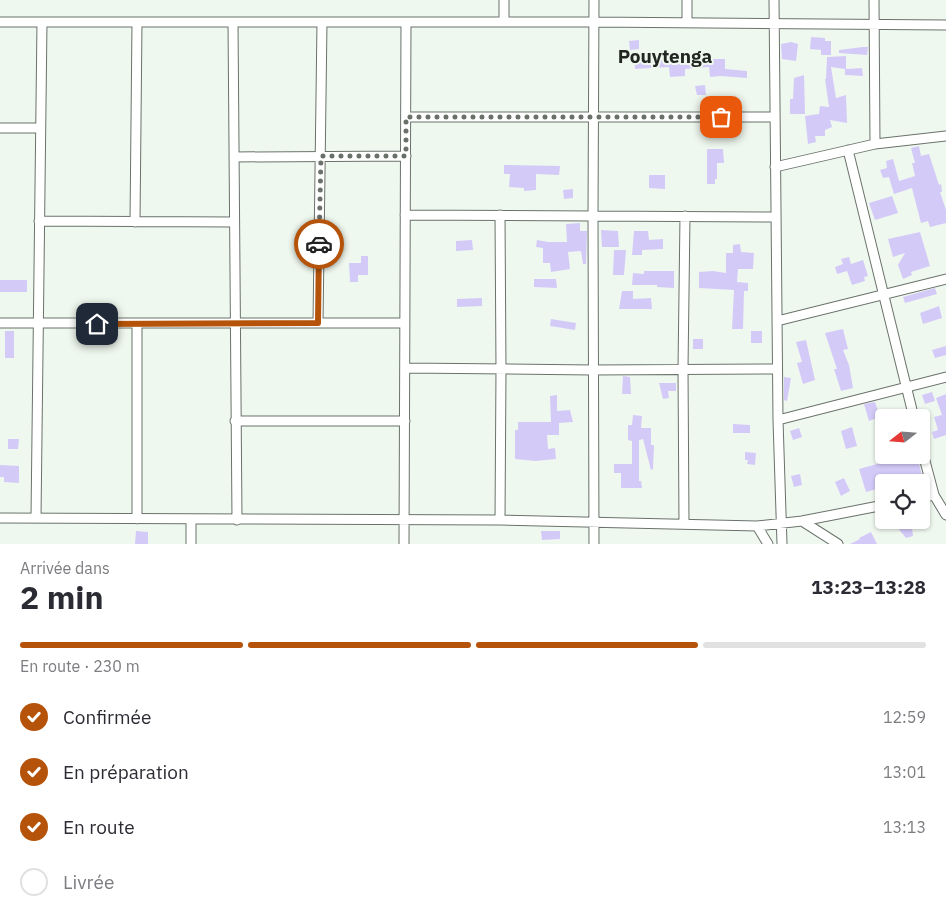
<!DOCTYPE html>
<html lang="fr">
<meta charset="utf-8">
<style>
:root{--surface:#fff;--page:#f7f7f7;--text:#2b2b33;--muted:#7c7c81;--line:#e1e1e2;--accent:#b45309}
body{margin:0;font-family:"IBM Plex Sans",sans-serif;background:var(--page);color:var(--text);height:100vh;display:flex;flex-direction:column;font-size:19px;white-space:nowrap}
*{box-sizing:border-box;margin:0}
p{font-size:16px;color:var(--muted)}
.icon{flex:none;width:28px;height:28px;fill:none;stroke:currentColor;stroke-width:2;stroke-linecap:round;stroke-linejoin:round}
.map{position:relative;height:544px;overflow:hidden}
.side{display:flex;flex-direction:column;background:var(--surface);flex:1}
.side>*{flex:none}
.needle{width:32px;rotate:253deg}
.tools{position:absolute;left:875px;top:409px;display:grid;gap:10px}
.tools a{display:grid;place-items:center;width:55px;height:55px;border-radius:5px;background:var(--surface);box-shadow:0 1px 4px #0004;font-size:25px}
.pin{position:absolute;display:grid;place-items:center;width:42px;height:42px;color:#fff;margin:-21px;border-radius:10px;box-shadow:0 2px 8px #0006}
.courier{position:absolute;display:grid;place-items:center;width:50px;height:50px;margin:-25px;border:4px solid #b45309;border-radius:50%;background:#fff;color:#222;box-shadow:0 1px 6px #0007}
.summary em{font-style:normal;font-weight:700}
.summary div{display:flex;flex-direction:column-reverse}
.summary{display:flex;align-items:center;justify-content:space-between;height:85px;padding:0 20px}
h1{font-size:32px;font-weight:700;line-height:38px}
.bar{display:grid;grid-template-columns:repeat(4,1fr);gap:8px 5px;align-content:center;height:60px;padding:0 20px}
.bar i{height:6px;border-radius:4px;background:var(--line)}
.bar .active{background:var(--accent)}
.bar p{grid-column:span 4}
ol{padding:0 20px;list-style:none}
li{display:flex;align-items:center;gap:15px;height:55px}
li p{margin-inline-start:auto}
li .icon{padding:5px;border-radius:50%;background:var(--accent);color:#fff;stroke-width:4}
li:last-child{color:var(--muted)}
li i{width:28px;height:28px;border:2px solid var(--line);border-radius:50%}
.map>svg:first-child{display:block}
</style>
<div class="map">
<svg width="946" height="544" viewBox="0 0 946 544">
<rect width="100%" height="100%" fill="#eff8ef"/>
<path fill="#d4caf8" d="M 811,37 L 825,38 L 825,41 L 831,41 L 831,55 L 821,55 L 821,50 L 810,49 Z
M 639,40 L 639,49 L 630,50 L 629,41 Z
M 791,42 L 798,44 L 796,61 L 782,59 L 781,44 Z
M 863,47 L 868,47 L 867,55 L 839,53 L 839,50 Z
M 674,54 L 686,54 L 686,62 L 709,61 L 709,59 L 725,59 L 725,69 L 747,71 L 747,78 L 721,76 L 710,77 L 709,67 L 685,69 L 685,76 L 670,77 L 669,67 L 635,69 L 634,58 L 654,57 L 654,60 L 674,59 Z
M 846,56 L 846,69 L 862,68 L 863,76 L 845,75 L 845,69 L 831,67 L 836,98 L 846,95 L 847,123 L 830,120 L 832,127 L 825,130 L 825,136 L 815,136 L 816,142 L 808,144 L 805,116 L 819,114 L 820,106 L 829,107 L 825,79 L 826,79 L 827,57 Z
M 804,75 L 805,114 L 790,114 L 790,99 L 793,99 L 794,78 Z
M 705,85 L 706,95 L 697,95 L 695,86 Z
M 919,146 L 921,156 L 929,154 L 939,185 L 941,184 L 942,192 L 940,192 L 946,210 L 946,223 L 930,227 L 928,221 L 921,223 L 912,188 L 894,194 L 889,177 L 883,178 L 880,170 L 887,168 L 886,161 L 893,159 L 899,181 L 915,176 L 912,163 L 915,163 L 911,148 Z
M 707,149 L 723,149 L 724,163 L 717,163 L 717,179 L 715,179 L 715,184 L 707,184 Z
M 504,165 L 560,166 L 559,175 L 536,174 L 536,190 L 524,191 L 524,188 L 509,187 L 510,174 L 504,174 Z
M 649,175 L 665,175 L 665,189 L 649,188 Z
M 573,189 L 573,198 L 564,199 L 563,190 Z
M 892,196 L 898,213 L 875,220 L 869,203 Z
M 580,223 L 580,231 L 587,231 L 586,264 L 583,264 L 581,251 L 568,252 L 570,269 L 551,272 L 550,263 L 543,263 L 543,248 L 536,247 L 537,240 L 548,242 L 567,242 L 566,224 Z
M 601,230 L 618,231 L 619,247 L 602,247 Z
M 634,231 L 648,231 L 649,240 L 663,239 L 663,249 L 642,250 L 642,255 L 632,255 Z
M 920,232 L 930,266 L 911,272 L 912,275 L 903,279 L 898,265 L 905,253 L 893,257 L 888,239 Z
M 472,240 L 473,250 L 456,251 L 456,241 Z
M 740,244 L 741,252 L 754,253 L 753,269 L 738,269 L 737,282 L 748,283 L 748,291 L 744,291 L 743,329 L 732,329 L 734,290 L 699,288 L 699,272 L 713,271 L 726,273 L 726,253 L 733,253 L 733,245 Z
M 614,250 L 626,250 L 624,275 L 613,275 Z
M 361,256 L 368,256 L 368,275 L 358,275 L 358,282 L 350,282 L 349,263 L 361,263 Z
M 849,257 L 851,264 L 863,260 L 868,276 L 864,277 L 865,281 L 852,285 L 847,271 L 837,274 L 835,267 L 843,264 L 841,259 Z
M 644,271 L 674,271 L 674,288 L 657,287 L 657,285 L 632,285 L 633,273 L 644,274 Z
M 534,279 L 556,279 L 557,288 L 534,287 Z
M 0,280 L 27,280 L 27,292 L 0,292 Z
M 935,288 L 937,294 L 905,303 L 903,297 Z
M 622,291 L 633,291 L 633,299 L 651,298 L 652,309 L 619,309 Z
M 482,298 L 482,306 L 457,307 L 457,299 Z
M 939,306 L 942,318 L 923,324 L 920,313 Z
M 551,319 L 576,323 L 575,330 L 550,326 Z
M 843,329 L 848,349 L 843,350 L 849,365 L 853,388 L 841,391 L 834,369 L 837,369 L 825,333 Z
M 5,331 L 14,331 L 14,358 L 5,358 Z
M 751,331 L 762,331 L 762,343 L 751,343 Z
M 693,339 L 703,339 L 703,349 L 693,349 Z
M 806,340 L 815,380 L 803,384 L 797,363 L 802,362 L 796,342 Z
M 946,346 L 946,355 L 935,358 L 932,350 Z
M 623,376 L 630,377 L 631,394 L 622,394 Z
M 784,377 L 791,378 L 787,401 L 784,400 Z
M 659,383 L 676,383 L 676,391 L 668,391 L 669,398 L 663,399 Z
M 932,392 L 935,401 L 925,404 L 922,395 Z
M 946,394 L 946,435 L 934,439 L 932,432 L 938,430 L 934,417 L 942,415 L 936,398 Z
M 557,395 L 557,411 L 570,410 L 573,422 L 559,423 L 559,435 L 547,435 L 548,449 L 555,448 L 556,459 L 536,461 L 515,459 L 515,430 L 518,430 L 518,422 L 551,422 L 550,396 Z
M 875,402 L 880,417 L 869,421 L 864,404 Z
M 633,415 L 642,416 L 641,428 L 651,428 L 651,445 L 654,445 L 653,469 L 651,470 L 643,439 L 639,440 L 639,481 L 641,481 L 642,488 L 621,488 L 621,473 L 614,473 L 614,464 L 632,464 L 632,441 L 628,440 L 628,425 L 632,425 Z
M 733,424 L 750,425 L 750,433 L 733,433 Z
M 852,427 L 857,446 L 846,449 L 841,431 Z
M 799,428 L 802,437 L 793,440 L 790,431 Z
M 8,439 L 19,439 L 18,449 L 8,449 Z
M 745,452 L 756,453 L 755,465 L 747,464 L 748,460 L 745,460 Z
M 901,455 L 917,455 L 923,480 L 913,482 L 909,482 L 908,480 L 899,482 L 884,482 L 884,487 L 866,492 L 859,469 L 902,457 Z
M 0,465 L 19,466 L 19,483 L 4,482 L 4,477 L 0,477 Z
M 800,474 L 802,485 L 794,487 L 791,476 Z
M 844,478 L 850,491 L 841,496 L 835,482 Z
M 899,520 L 911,520 L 913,536 L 906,538 L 897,527 L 896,523 Z
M 136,531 L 148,532 L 148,544 L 135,544 Z
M 541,531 L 560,531 L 560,539 L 542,540 Z
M 871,532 L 877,544 L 850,544 L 860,539 L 859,538 Z"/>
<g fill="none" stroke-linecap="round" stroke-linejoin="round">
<g stroke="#6a726b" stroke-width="11">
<path id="minor" d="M 774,0 L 778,420 L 782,544
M 874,0 L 875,144
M 0,22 L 595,22 L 946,25
M 233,22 L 237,520
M 504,22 L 504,0
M 687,23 L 687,0
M 406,117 L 775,117
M 0,128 L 40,128
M 848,150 L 914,418
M 234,157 L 406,156
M 775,167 L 875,144 L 946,136
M 405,215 L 776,217
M 39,221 L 234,222
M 135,222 L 137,22
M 777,321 L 946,279
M 0,323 L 405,323
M 318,323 L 322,22
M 405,368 L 593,370 L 777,369
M 778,420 L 946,377
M 235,421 L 405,421
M 921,446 L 934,495
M 921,498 L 934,495 L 946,515
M 0,518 L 500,520 L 757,526 L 802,521 L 884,505
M 36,518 L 42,22
M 137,519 L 137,324
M 191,519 L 191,544
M 500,520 L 501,369 L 500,215
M 802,521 L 838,544
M 684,524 L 683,369 L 685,216
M 757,526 L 768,544
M 404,544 L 406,22
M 594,544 L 593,216 L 594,0"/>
</g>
<use href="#minor" stroke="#fff" stroke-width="9"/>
</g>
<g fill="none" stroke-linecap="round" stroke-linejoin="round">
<path stroke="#6a706a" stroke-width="5" stroke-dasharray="0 9" d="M 319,244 L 321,156 L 406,156 L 406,117 L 721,117"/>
<path stroke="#b45309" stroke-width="6" d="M 97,324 L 318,323 L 319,244"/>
</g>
<g text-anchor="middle" stroke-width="4" stroke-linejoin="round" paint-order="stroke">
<g font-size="19" font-weight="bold" fill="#222622" stroke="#eff8ef">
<text x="665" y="63">Pouytenga</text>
</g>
</g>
</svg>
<div class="tools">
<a><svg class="needle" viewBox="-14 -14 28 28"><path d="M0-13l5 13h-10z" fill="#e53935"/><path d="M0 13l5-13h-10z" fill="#7c7c81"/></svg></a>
<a><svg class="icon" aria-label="locate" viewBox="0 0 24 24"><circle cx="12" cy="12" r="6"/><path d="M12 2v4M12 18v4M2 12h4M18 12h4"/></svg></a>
</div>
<div class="pin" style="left:721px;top:117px;background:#ea580c"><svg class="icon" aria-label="bag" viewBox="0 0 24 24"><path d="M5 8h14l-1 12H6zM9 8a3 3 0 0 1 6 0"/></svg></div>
<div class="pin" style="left:97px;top:324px;background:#1f2937"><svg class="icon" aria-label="home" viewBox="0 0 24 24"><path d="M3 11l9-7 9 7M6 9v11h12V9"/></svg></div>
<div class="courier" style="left:319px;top:244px"><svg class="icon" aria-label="car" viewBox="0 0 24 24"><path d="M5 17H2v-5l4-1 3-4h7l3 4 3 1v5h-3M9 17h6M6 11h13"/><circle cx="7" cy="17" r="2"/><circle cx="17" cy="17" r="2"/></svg></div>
</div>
<section class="side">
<div class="summary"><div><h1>2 min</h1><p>Arrivée dans</p></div><em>13:23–13:28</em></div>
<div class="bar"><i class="active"></i><i class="active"></i><i class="active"></i><i></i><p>En route · 230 m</p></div>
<ol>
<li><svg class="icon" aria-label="check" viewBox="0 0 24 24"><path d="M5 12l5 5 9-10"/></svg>Confirmée<p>12:59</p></li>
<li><svg class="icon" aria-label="check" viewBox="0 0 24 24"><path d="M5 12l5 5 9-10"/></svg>En préparation<p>13:01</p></li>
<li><svg class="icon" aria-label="check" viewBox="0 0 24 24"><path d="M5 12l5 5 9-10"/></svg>En route<p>13:13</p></li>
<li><i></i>Livrée</li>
</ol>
</section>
